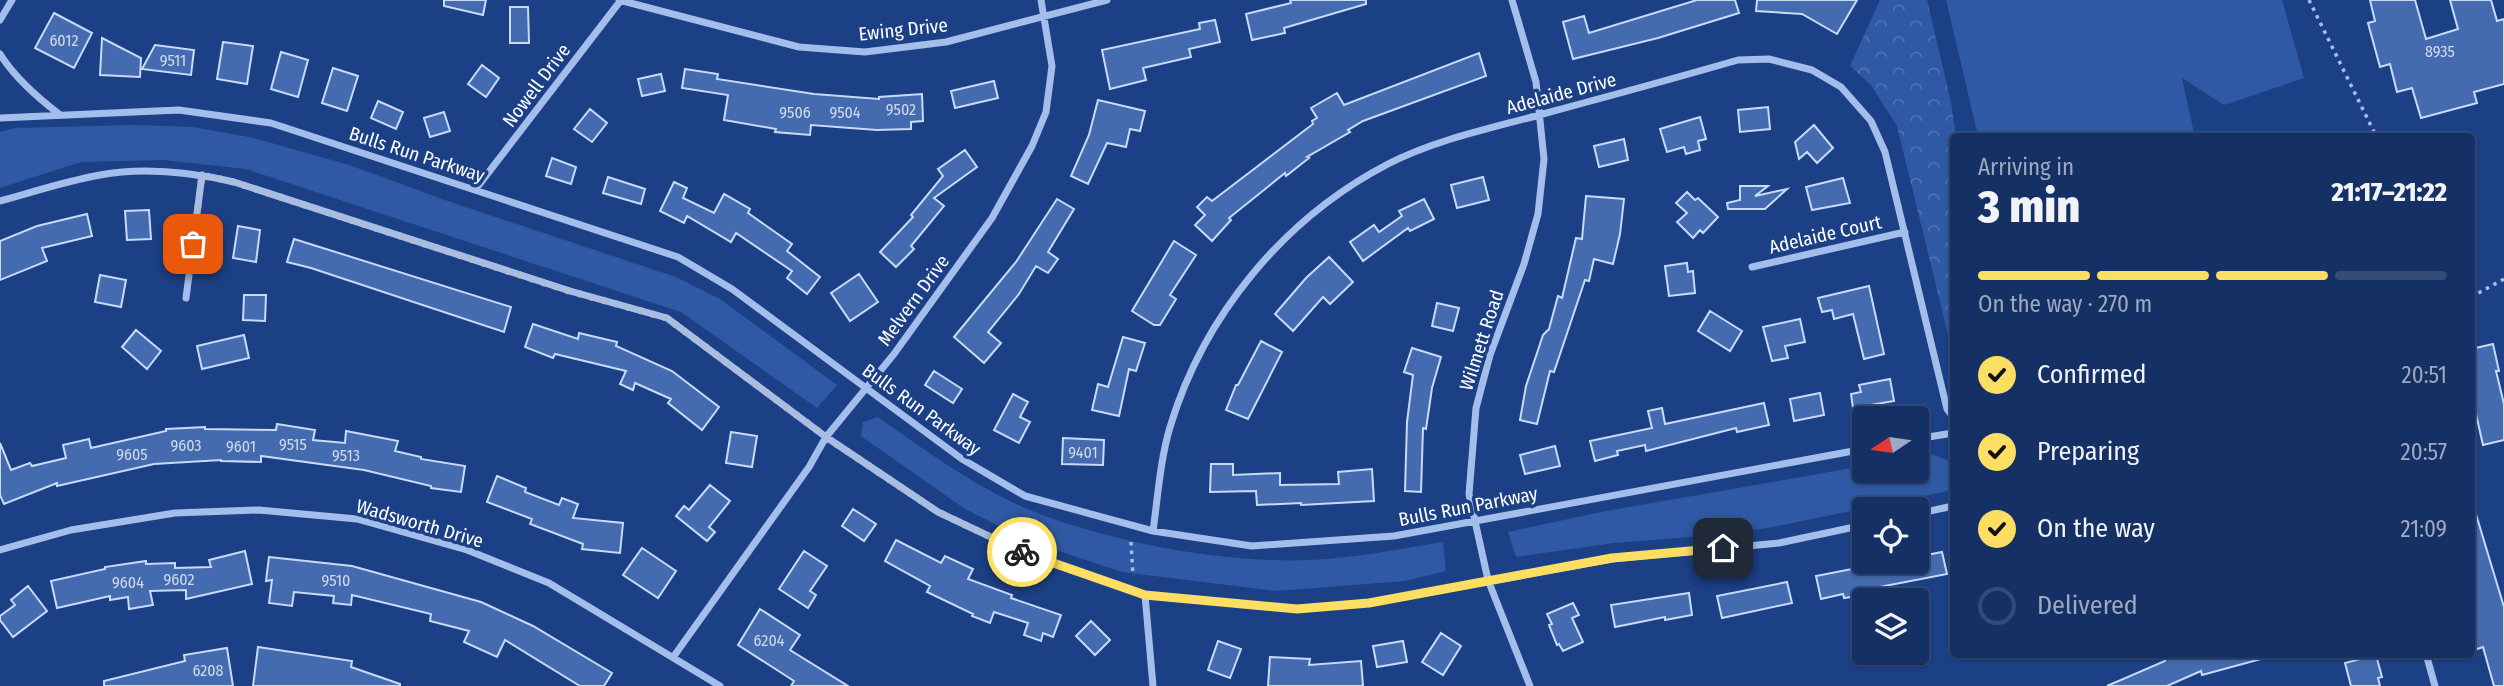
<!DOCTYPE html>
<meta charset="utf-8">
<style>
:root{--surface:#153064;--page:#1e386a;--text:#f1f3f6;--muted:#9da9bf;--line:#344b78;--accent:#fcde62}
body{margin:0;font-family:"Fira Sans Condensed",sans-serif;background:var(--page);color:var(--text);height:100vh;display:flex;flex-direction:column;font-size:26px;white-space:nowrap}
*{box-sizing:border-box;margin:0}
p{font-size:23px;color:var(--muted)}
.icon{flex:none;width:38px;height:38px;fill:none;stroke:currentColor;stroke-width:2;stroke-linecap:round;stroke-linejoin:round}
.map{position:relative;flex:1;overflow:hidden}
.side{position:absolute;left:1950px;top:133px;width:525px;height:525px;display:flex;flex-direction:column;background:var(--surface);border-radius:7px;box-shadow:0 2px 5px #0004,0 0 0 2px var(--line)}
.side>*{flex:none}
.needle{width:46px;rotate:257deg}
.buttons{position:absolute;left:1852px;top:406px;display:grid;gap:14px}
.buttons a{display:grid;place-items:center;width:77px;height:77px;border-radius:7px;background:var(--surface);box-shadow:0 2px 5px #0004,0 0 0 2px var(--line);font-size:35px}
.pin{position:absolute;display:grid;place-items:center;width:60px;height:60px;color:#fff;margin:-30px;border-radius:14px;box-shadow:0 4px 10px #0006}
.courier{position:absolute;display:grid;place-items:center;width:70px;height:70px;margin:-35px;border:5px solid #fcde62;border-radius:50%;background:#fff;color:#222;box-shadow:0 2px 9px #0007}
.summary em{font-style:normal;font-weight:800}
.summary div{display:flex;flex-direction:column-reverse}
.summary{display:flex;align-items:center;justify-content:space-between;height:119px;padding:0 28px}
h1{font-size:46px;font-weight:800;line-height:52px}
.bar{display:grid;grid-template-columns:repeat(4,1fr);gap:10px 7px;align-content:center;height:84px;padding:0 28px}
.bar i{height:9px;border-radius:5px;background:var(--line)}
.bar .on{background:var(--accent)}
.bar p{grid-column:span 4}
ol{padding:0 28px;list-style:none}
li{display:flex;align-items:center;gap:21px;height:77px}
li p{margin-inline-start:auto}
li .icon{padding:7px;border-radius:50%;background:var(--accent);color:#111;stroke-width:4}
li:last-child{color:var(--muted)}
li i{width:38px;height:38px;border:4px solid var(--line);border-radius:50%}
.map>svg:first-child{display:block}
</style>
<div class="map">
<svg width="2504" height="686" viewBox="0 0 2504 686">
<defs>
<pattern id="forest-crowns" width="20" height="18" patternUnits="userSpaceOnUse" patternTransform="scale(1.75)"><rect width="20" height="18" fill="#2f59a4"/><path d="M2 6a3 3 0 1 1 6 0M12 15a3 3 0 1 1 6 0" fill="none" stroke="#4e72b2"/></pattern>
</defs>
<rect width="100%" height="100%" fill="#1c4086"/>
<path fill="#2f59a4" d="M 1946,0 L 2282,0 L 2304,78 L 2224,105 L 2182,78 L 2194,133 L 2178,136 L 1978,136 Z
M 134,125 L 193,127 L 254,138 L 349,165 L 445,200 L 676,277 L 720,299 L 837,385 L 817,408 L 681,312 L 246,169 L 163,160 L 81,162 L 0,188 L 0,132 L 15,128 Z
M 878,417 C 922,448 965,480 1014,503 C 1094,540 1222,564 1310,560 C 1355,558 1399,549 1443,542 L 1446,571 L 1405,581 L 1276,591 L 1122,572 L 1056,550 L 1007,530 L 965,509 L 861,436 L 863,422 Z
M 1931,454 L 1953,462 L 1953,490 L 1768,528 L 1718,535 L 1614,543 L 1516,557 L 1508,532 L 1606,511 L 1864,466 L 1864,471 L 1916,471 L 1916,457 Z"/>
<path fill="url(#forest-crowns)" d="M 1880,0 L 1927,0 L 1951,102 L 1956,136 L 1953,136 L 1953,355 L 1897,126 L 1871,85 L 1850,66 Z"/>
<path fill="#446aaf" stroke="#c9daf8" stroke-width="2" d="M 444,0 L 486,0 L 483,15 L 444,6 Z
M 1290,0 L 1366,0 L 1366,4 L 1284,28 L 1285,33 L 1252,40 L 1246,14 L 1291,3 Z
M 1697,0 L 1735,0 L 1739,13 L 1658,38 L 1573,59 L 1563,22 L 1584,16 L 1589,33 Z
M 1757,0 L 1857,0 L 1837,34 L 1802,14 L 1756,11 Z
M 2370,0 L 2415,0 L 2426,39 L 2458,29 L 2450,0 L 2491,0 L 2497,21 L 2504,19 L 2504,84 L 2474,92 L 2477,103 L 2421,118 L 2412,88 L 2397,92 L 2390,64 L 2380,67 L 2368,23 L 2375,21 Z
M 510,7 L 528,7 L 529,43 L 510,43 Z
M 54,13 L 92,33 L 74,68 L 35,48 Z
M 1215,20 L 1220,42 L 1189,49 L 1191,57 L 1143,68 L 1146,80 L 1110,89 L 1102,50 L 1200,29 L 1199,23 Z
M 102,38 L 141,58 L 140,77 L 100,75 Z
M 223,42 L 253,46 L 247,84 L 217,79 Z
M 155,45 L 194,50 L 191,75 L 142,69 Z
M 281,52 L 308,60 L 298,97 L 271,89 Z
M 1479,53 L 1486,76 L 1363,121 L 1348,130 L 1350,132 L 1307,157 L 1309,158 L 1286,176 L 1285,173 L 1229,218 L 1231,220 L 1212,241 L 1195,225 L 1205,215 L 1197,207 L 1207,197 L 1212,201 L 1313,124 L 1312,121 L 1317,118 L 1311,108 L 1337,93 L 1344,105 Z
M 482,65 L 499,78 L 486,97 L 468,84 Z
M 333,68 L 358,76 L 347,111 L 322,103 Z
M 685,69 L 718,74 L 717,79 L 814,94 L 879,99 L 879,97 L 922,94 L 923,121 L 911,122 L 911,129 L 877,130 L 811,125 L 810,135 L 775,132 L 776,129 L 724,120 L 728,95 L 682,88 Z
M 661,74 L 665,91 L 642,96 L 638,79 Z
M 994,81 L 998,98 L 955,108 L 951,91 Z
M 1098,100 L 1145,111 L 1140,131 L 1130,129 L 1126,147 L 1107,143 L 1088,184 L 1071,176 L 1089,135 Z
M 378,101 L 403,112 L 396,129 L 371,118 Z
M 1768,107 L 1770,129 L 1740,132 L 1738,110 Z
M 590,109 L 607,123 L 592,142 L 574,129 Z
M 444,112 L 450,131 L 430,137 L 424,118 Z
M 1700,117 L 1706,139 L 1698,141 L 1700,150 L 1686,154 L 1684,147 L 1667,152 L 1660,129 Z
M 1814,125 L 1833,148 L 1817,163 L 1807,152 L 1799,159 L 1795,142 Z
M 1624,139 L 1628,160 L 1599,167 L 1594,146 Z
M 965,150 L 977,167 L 934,198 L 944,206 L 911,246 L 914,249 L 896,267 L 880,252 L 913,217 L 911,215 L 943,176 L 938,169 Z
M 552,158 L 576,167 L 571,184 L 546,176 Z
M 608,177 L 645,189 L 641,204 L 603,193 Z
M 1483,177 L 1489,200 L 1457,208 L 1451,185 Z
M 1843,178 L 1850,203 L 1812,210 L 1806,187 Z
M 674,182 L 687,188 L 683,198 L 714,213 L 724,194 L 750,209 L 748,213 L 792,244 L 787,251 L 820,277 L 807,294 L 787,278 L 792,271 L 736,233 L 731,242 L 687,216 L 684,223 L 660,211 Z
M 1740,186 L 1768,186 L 1755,196 L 1787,189 L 1765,209 L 1728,209 L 1727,203 L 1740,200 Z
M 1687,192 L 1695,200 L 1698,198 L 1718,217 L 1703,233 L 1700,230 L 1693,238 L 1677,222 L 1687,213 L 1676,203 Z
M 1586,196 L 1624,199 L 1620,234 L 1613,264 L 1594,259 L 1589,281 L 1585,280 L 1554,372 L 1550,371 L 1537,424 L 1520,420 L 1526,386 L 1543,335 L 1549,329 L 1558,296 L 1562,298 L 1576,238 L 1582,239 Z
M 1057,199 L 1074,209 L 1048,252 L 1058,259 L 1048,273 L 1036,266 L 1019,294 L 988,332 L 1001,343 L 984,363 L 954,337 L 1016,262 Z
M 1424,199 L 1434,219 L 1410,231 L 1408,228 L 1363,261 L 1350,242 L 1374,225 L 1379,232 L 1402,216 L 1399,211 Z
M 149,210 L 151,239 L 127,240 L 125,211 Z
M 87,214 L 92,236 L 42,248 L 47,261 L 0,280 L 0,241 L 37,226 Z
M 238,226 L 260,230 L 256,262 L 233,258 Z
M 294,239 L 511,307 L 504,332 L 311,268 L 287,262 Z
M 1174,241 L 1196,255 L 1170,295 L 1176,299 L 1160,325 L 1154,325 L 1132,311 Z
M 1329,257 L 1353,282 L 1330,304 L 1323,297 L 1293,331 L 1275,314 L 1306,278 Z
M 1687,263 L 1688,272 L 1693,271 L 1695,293 L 1669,296 L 1665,266 Z
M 859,274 L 878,302 L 850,321 L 831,293 Z
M 100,275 L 126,280 L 121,307 L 95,302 Z
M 1869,286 L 1884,354 L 1864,359 L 1853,314 L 1834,319 L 1832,310 L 1822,312 L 1818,298 Z
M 244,295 L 266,295 L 265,321 L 243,320 Z
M 1437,303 L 1459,308 L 1453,331 L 1432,326 Z
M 1710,311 L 1742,331 L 1730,351 L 1698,331 Z
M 1800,319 L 1805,342 L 1785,346 L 1788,358 L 1772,361 L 1763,327 Z
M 533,324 L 578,339 L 579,333 L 617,342 L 616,346 L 672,371 L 719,407 L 702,430 L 668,403 L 671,399 L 635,383 L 633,390 L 620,384 L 626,371 L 555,354 L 553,358 L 525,347 Z
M 136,330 L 161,351 L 147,369 L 122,347 Z
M 244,335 L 249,358 L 202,369 L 197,346 Z
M 1123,337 L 1145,343 L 1136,371 L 1129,369 L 1119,416 L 1092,410 L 1098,384 L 1108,387 Z
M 1261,341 L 1282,352 L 1248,419 L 1226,410 L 1236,385 L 1238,385 Z
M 2493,344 L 2499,371 L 2496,371 L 2504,404 L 2504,440 L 2483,445 L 2471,392 L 2471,349 Z
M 1412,348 L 1441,357 L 1432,388 L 1426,429 L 1423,428 L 1421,492 L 1405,491 L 1407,422 L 1413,375 L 1404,372 Z
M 934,371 L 962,389 L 953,403 L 925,385 Z
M 1890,379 L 1894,401 L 1853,408 L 1851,394 L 1861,392 L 1859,385 Z
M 1820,393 L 1824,415 L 1794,421 L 1790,399 Z
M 1013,394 L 1028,402 L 1020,417 L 1030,422 L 1019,443 L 994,430 Z
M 1764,403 L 1769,425 L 1737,432 L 1736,428 L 1646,451 L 1645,445 L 1617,451 L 1618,455 L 1595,461 L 1590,441 L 1652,428 L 1648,411 L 1662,408 L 1665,424 Z
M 277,424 L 315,430 L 313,440 L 345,443 L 346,431 L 398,441 L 395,451 L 421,457 L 421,459 L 465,466 L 461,492 L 431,488 L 431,486 L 364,470 L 261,456 L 261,462 L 221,461 L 221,460 L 154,464 L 57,486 L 57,483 L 4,504 L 0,495 L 0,443 L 11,470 L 30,463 L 32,466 L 66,458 L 63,445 L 89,439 L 91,448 L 166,431 L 166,429 L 205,427 L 205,429 L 276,430 Z
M 731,432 L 757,436 L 752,467 L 726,463 Z
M 1063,438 L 1104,440 L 1103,465 L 1062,464 Z
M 1555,446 L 1560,466 L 1525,474 L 1520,455 Z
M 1211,464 L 1233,464 L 1233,475 L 1280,473 L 1280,485 L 1339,484 L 1338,472 L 1372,469 L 1374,501 L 1301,505 L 1301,503 L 1257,505 L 1256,491 L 1210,492 Z
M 497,476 L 526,488 L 525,492 L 559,505 L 562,498 L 578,504 L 573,518 L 623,523 L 620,553 L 582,549 L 583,544 L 530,524 L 532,519 L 487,502 Z
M 710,485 L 730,501 L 709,527 L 715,532 L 707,541 L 676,516 L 684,506 L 689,510 Z
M 853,509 L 876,524 L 864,541 L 842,526 Z
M 2471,511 L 2475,511 L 2504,607 L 2504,686 L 2494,686 L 2483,647 L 2471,651 Z
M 896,540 L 941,563 L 945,556 L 973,569 L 968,579 L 1012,595 L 1011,598 L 1061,615 L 1053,637 L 1043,633 L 1041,641 L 1024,635 L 1028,623 L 994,612 L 990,623 L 972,616 L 973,614 L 927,592 L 930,586 L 885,561 Z
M 642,548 L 676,571 L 658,598 L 623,575 Z
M 245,551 L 252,584 L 186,599 L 186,590 L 150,591 L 153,605 L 129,609 L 128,597 L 110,600 L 110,596 L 57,608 L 51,581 L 105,569 L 105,567 L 146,561 L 146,564 L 175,563 L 175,568 L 211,567 L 209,560 Z
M 804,551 L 827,566 L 810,591 L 816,595 L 808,608 L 779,589 Z
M 1942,552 L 1947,574 L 1869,589 L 1870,594 L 1844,598 L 1843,594 L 1821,599 L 1816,576 L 1888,562 L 1916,562 L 1916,557 Z
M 269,557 L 352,566 L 481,602 L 533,626 L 612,673 L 604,686 L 580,686 L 505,640 L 497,657 L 464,642 L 469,631 L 430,621 L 431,614 L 352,595 L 351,605 L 333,603 L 334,596 L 294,592 L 292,606 L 269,603 L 272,580 L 266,581 Z
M 1787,582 L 1792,603 L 1722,618 L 1717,596 Z
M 28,586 L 47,611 L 13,637 L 0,620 L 0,616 L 15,605 L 11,600 Z
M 1689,593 L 1692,615 L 1665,620 L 1665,617 L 1615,627 L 1611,605 Z
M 1573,603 L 1579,615 L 1572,618 L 1583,642 L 1563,651 L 1559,644 L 1557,645 L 1549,625 L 1552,624 L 1547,614 Z
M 760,609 L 800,635 L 790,650 L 848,686 L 791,686 L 794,681 L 738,645 Z
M 1091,621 L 1110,640 L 1095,655 L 1076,636 Z
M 1441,633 L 1461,646 L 1443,675 L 1422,662 Z
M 1218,641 L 1241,649 L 1230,678 L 1208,670 Z
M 1403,641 L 1407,662 L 1377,667 L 1373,646 Z
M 258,647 L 352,661 L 351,667 L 400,684 L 400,686 L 253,686 Z
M 227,648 L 233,686 L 104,686 L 104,681 L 185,661 L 184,655 Z
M 2162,654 L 2260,654 L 2261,659 L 2202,675 L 2201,671 L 2167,686 L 2107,686 L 2165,661 Z
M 2376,655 L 2382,677 L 2378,678 L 2380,686 L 2351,686 L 2345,663 Z
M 1270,657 L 1310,659 L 1309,665 L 1361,661 L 1363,686 L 1268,686 Z"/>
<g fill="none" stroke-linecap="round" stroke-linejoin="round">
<path stroke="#a4beeb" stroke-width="3.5" stroke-dasharray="3.5 5" stroke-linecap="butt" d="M 2309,0 L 2376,136
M 2471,297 L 2504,279
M 1131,542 L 1133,576"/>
<path stroke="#a4beeb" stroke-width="7" d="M 619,0 L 799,47 L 865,52 L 946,42 L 1107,0
M 1512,0 L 1536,82 L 1544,159 L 1538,214 L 1524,264 L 1490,355 L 1476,408 L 1469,494 L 1488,580 L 1530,686
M 0,20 L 12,0
M 0,54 C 15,78 37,97 59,114
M 0,118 L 179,110 L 271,123 L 678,257 L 732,289 L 962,459 L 1025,496 L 1153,531 L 1252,546 L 1394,536 L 1864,449
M 475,190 L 621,0
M 0,201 C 33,192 66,181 100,175 C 144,167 190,172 234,182 L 570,291 L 667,318 L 826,437 L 938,512 L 1031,556 L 1145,595 L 1297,609 L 1369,603 L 1612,559 L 1779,543 L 1864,525
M 1752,267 L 1905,232
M 186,298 L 202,175
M 1916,439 L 1953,433
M 1916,514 L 1953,506
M 1153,531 C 1158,496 1160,461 1170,427 C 1204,315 1284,218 1388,164 C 1435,140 1488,129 1539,115 C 1606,97 1672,79 1738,60 L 1769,59 L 1812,70 L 1841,87 L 1871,121 L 1885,152 L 1947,409 L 1953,417
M 0,550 L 71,530 L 175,513 L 259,510 L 357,519 L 467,550 L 549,583 L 720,686
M 1145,595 L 1153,686
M 2426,654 L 2435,686
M 674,656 L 809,467 L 826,437 L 894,354 L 992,218 L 1032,146 L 1046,112 L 1052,66 L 1041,0"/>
</g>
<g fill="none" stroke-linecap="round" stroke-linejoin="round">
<path stroke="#b0bcd5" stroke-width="7" stroke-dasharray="0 12.6" d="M 193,244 L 202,175 L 234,182 L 569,291 L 667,318 L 826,437 L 938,512 L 1022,552"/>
<path stroke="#fcde62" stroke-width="9" d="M 1022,552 L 1145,595 L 1297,609 L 1369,603 L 1612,558 L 1723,548"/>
</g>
<g text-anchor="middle" stroke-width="7" stroke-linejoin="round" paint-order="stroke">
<g font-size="16" fill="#d0daeb">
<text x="64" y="46">6012</text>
<text x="2440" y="57">8935</text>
<text x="173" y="66">9511</text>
<text x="901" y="115">9502</text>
<text x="795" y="118">9506</text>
<text x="845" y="118">9504</text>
<text x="293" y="450">9515</text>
<text x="186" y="451">9603</text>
<text x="241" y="452">9601</text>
<text x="1083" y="458">9401</text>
<text x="132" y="460">9605</text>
<text x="346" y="461">9513</text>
<text x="179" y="585">9602</text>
<text x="336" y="586">9510</text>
<text x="128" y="588">9604</text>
<text x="769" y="646">6204</text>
<text x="208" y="676">6208</text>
</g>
<g font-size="19" fill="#fff" stroke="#1c4086">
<text transform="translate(903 29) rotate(-6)" y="7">Ewing Drive</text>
<text transform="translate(536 85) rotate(-53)" y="7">Nowell Drive</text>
<text transform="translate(1561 93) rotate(-15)" y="7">Adelaide Drive</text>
<text transform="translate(417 154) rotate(18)" y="7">Bulls Run Parkway</text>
<text transform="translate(1825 234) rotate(-13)" y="7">Adelaide Court</text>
<text transform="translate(913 300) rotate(-54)" y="7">Melvern Drive</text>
<text transform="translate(1481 340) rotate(-72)" y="7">Wilmett Road</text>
<text transform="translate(922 409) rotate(36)" y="7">Bulls Run Parkway</text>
<text transform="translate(1468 506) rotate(-11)" y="7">Bulls Run Parkway</text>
<text transform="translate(420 523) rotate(16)" y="7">Wadsworth Drive</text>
</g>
</g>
</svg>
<div class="buttons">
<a><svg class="needle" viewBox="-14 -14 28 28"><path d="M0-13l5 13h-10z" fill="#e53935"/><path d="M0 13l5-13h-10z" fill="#9da9bf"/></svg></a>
<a><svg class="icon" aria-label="locate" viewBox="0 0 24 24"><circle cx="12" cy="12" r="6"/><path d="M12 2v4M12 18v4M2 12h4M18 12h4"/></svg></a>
<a><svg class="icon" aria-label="layers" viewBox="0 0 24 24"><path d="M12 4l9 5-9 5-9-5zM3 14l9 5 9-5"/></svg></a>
</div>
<div class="pin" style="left:193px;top:244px;background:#ea580c"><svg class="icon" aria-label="bag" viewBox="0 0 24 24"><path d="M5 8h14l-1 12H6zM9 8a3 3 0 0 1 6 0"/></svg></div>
<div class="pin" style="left:1723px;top:548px;background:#1f2937"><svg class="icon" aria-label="home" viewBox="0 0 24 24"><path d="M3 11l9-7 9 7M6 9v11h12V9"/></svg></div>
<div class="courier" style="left:1022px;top:552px"><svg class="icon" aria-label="bike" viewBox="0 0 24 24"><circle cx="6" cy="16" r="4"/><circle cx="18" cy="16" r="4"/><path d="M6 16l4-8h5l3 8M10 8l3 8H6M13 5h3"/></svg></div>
<section class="side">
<div class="summary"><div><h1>3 min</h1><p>Arriving in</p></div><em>21:17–21:22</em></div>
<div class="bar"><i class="on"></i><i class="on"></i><i class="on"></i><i></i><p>On the way · 270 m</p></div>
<ol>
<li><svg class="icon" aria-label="check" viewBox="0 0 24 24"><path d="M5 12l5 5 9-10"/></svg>Confirmed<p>20:51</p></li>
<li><svg class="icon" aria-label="check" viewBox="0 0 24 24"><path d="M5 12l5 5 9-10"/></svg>Preparing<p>20:57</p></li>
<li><svg class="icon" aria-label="check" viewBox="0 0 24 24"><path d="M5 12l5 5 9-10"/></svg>On the way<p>21:09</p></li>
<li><i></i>Delivered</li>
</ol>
</section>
</div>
